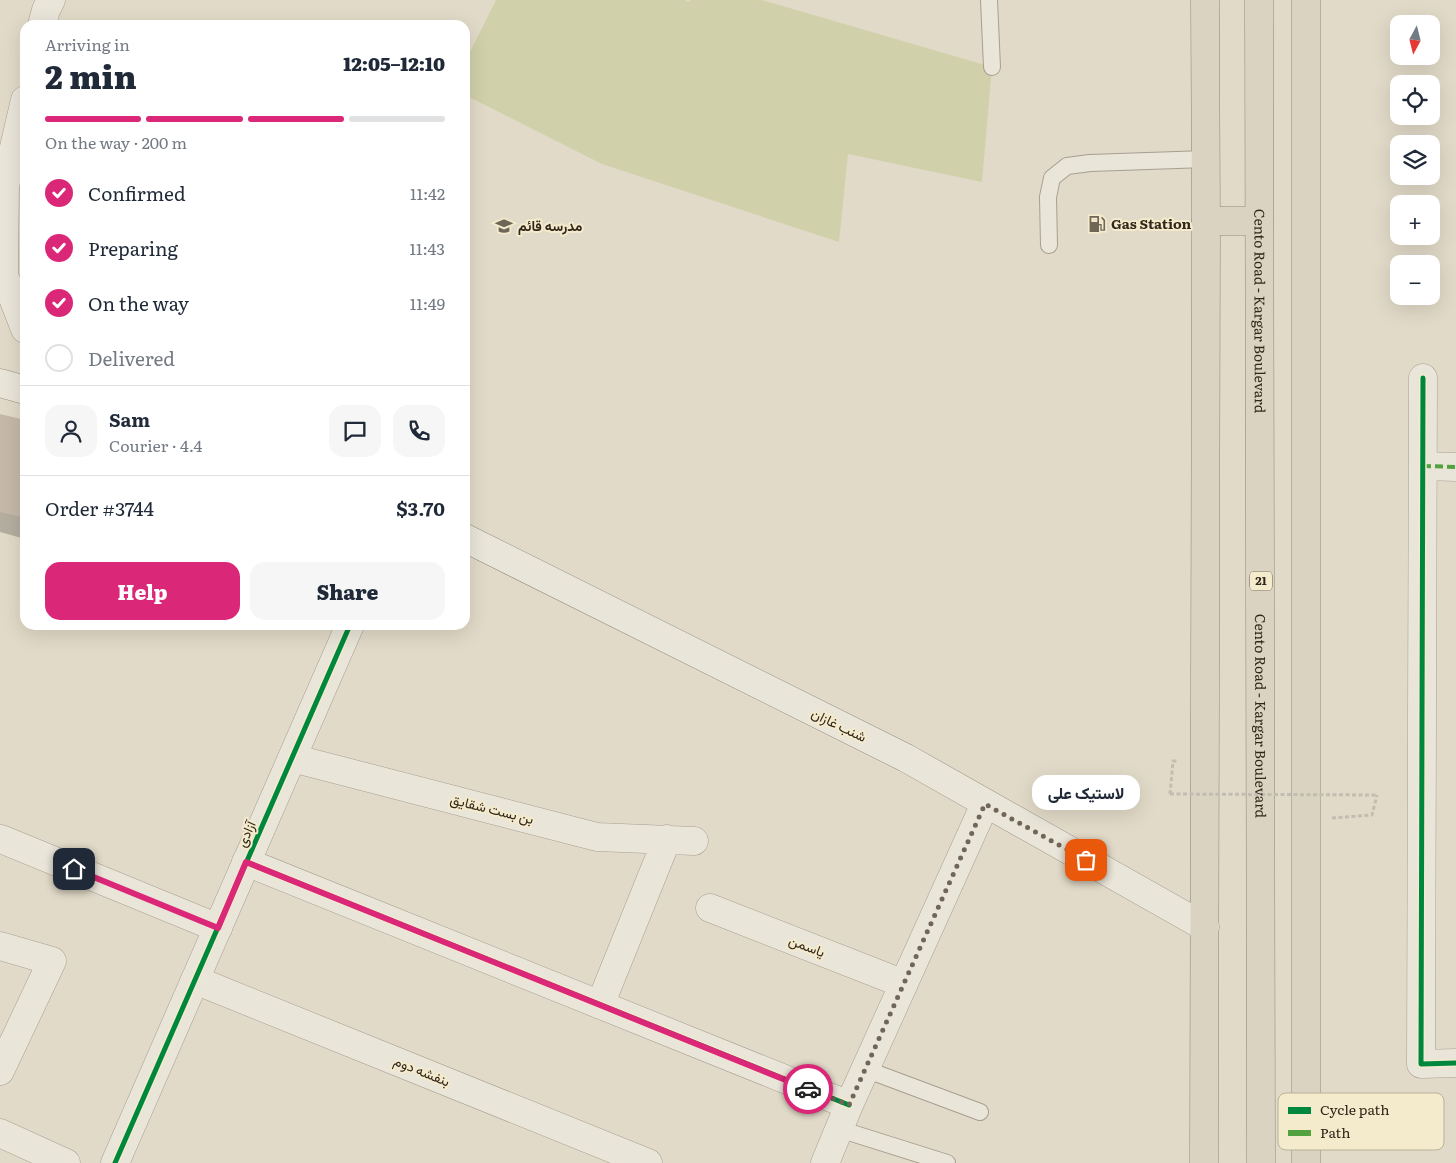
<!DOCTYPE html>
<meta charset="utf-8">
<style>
:root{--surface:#fff;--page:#f6f6f7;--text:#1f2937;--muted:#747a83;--line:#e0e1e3;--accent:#db2777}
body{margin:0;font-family:Literata,Vazirmatn,serif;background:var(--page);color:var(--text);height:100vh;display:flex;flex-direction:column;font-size:19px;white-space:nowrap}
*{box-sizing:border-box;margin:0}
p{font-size:16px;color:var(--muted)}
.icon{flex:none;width:28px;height:28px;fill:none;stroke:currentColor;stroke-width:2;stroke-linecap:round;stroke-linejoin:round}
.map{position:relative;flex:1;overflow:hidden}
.drawer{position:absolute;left:20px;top:20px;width:450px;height:610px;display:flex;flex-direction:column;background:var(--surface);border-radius:15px;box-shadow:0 5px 20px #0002}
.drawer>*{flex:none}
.needle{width:32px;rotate:187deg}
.fabs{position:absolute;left:1390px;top:15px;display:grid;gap:10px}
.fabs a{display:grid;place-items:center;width:50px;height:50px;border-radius:10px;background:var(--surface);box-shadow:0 5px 20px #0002;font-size:25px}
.pin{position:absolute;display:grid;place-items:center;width:42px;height:42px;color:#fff;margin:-21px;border-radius:10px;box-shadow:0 2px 8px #0006}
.courier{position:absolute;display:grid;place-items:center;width:50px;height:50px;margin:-25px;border:4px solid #db2777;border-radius:50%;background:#fff;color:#222;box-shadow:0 1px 6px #0007}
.bubble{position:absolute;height:35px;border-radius:15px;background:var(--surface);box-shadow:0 5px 20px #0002;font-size:16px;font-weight:800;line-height:35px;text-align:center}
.headline em{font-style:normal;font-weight:800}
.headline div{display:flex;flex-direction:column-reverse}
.headline{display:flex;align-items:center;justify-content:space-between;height:85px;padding:0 25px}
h1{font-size:32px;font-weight:800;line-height:38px}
.bar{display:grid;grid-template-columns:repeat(4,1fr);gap:8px 5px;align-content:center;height:60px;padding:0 25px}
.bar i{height:6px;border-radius:4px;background:var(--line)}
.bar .current{background:var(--accent)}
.bar p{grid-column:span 4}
.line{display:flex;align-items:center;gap:12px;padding:0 25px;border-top:1px solid var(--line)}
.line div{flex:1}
.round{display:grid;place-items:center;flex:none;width:52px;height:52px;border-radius:15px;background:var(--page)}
ol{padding:0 25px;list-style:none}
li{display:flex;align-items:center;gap:15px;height:55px}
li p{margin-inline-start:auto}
li .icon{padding:5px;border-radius:50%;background:var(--accent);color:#fff;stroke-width:4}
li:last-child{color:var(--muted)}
li i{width:28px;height:28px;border:2px solid var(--line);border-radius:50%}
.action{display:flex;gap:10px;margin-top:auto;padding:10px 25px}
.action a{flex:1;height:58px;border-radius:15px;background:var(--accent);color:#fff;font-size:20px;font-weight:800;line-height:58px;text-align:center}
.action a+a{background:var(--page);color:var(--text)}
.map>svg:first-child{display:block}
</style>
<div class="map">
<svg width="1456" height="1163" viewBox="0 0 1456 1163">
<rect width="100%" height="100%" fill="#e2dac8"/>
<path fill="#d0d1aa" d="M 496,0 L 685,0 L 688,2 L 691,0 L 762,0 L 992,67 L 982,182 L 848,154 L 839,242 L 602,164 L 465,95 L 465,62 Z"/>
<path fill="#0003" d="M 0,415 L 25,422 L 25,539 L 0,532 Z"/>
<path fill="#c5b8a9" d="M 0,414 L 25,420 L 25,518 L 0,512 Z"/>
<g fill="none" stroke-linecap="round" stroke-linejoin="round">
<g stroke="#a69f92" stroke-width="18">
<path id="service" d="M 989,0 L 992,67
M 1049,245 L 1048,197 L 1052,178 L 1067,166 L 1090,163 L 1206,159
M 865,1069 L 980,1112
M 839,1129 L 947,1163"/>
</g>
<g stroke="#a69f92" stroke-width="29">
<path id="minor" d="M 42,25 L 46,10 L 51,0
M 25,100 L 5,186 L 4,275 L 25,329
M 1423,378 L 1421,1064 L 1456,1063
M 1423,466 L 1456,467
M 292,758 L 597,837 L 694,841
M 1,839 L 218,928
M 246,862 L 849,1105
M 710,908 L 904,984
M 0,946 L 52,961 L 0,1071
M 195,980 L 648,1163
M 600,1005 L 667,839
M 0,1133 L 66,1163
M 825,1163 L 849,1105 L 985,804"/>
</g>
<g stroke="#a69f92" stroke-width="29">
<path id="tertiary" d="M 115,1163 L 350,625"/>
</g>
<g stroke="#968e82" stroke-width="29">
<path id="secondary" d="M 0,383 L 25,390
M 465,538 L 906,758 L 1205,927"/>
</g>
<g stroke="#8c8478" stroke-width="29">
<g id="trunk">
<path id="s1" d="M 1259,0 L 1261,1163"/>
<path d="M 1306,0 L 1306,1163"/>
<path d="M 1206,221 L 1259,221"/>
<path d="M 1204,1163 L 1206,221 L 1205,0"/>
</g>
</g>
<path stroke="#c2bcb1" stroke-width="3" stroke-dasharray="4 2.5" stroke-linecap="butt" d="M 1170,794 L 1173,761 L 1177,761
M 1332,818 L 1372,815 L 1377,795"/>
<use href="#service" stroke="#eae5d9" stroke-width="16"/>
<use href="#minor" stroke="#eae5d9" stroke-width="28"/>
<use href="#tertiary" stroke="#eae5d9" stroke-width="28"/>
<use href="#secondary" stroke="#eae5d9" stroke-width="28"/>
<use href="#trunk" stroke="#dad3c2" stroke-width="28"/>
<path stroke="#c2bcb1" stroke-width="3" stroke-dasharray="4 2.5" stroke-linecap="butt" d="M 1170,794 L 1377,795"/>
<path stroke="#52a340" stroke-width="4" stroke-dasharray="8 4" stroke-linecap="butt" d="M 1423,466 L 1456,467"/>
<g stroke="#f4eacc" stroke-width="8">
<path id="cycleway" d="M 1423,378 L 1421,1064 L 1456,1063
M 246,862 L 849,1105
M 115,1163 L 350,625"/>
</g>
<use href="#cycleway" stroke="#00873e" stroke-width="5"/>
</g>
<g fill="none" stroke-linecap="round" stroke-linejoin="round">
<path stroke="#706658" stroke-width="5" stroke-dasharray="0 9" d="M 808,1089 L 849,1105 L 985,804 L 1086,860"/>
<path stroke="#db2777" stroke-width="6" d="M 74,869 L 218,928 L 246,862 L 808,1089"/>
</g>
<defs>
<g id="fuel-bare" transform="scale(1.35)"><path d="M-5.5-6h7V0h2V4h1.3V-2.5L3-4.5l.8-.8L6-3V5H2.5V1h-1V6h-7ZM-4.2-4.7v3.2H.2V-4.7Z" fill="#706658" stroke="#f4eacc" stroke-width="2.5" paint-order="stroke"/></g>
<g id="school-bare" transform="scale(1.35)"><path d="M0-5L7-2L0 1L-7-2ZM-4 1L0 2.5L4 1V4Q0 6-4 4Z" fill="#706658" stroke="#f4eacc" stroke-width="2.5" paint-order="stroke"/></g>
</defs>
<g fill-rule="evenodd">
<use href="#fuel-bare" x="1097" y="224"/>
<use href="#school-bare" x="504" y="226"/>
</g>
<g text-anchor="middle" stroke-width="4" stroke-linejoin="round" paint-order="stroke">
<rect fill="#f4eacc" stroke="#6d6250" stroke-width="1" x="1250" y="571.5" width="22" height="19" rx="4"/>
<g font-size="12" font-weight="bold" fill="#33271b">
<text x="1261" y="585">21</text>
</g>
<g font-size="14" font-weight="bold" fill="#33271b" stroke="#f4eacc" text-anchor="start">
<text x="1111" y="229">Gas Station</text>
<text x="518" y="231">مدرسه قائم</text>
</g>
<g font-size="14" fill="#33271b" stroke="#f4eacc">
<text dy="5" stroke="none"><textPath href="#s1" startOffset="311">Cento Road - Kargar Boulevard</textPath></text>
<text dy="5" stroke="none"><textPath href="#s1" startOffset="716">Cento Road - Kargar Boulevard</textPath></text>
<text transform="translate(839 725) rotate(26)" y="5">شنب غازان</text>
<text transform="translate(492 809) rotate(14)" y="5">بن بست شقایق</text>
<text transform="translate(246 834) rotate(-66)" y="5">آزادی</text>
<text transform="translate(807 946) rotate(21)" y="5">یاسمن</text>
<text transform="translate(422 1071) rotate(22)" y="5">بنفشه دوم</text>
</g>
</g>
<rect x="1278" y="1093" width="166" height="57" rx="8" fill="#f4eacc" stroke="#bab097" stroke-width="1"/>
<rect x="1288" y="1107" width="23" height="7" fill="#00873e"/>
<rect x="1288" y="1130" width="23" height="6" fill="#52a340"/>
<g font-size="14" fill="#33271b">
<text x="1320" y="1115">Cycle path</text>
<text x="1320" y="1138">Path</text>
</g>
</svg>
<div class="fabs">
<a><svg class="needle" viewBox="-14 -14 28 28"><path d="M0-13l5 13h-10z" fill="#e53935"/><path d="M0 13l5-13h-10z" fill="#747a83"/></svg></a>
<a><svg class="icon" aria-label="locate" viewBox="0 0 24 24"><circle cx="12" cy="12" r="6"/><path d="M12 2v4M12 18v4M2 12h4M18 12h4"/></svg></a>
<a><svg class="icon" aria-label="layers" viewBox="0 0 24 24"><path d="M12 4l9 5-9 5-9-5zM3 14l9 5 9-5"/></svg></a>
<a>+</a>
<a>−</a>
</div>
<div class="pin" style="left:1086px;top:860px;background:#ea580c"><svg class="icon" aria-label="bag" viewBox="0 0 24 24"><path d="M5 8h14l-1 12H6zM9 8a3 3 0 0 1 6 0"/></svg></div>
<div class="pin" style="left:74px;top:869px;background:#1f2937"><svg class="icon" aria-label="home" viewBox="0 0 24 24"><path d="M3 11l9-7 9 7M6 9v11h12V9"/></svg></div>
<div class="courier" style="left:808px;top:1089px"><svg class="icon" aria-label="car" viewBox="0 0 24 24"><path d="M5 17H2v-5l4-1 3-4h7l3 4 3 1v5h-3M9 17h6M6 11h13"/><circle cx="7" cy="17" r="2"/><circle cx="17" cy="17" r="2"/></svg></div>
<div class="bubble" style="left:1032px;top:775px;width:108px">لاستیک علی</div>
<section class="drawer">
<div class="headline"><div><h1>2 min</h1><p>Arriving in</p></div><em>12:05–12:10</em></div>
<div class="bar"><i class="current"></i><i class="current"></i><i class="current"></i><i></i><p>On the way · 200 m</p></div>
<ol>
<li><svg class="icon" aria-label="check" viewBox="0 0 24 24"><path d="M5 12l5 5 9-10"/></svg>Confirmed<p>11:42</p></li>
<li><svg class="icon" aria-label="check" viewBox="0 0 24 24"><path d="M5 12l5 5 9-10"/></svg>Preparing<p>11:43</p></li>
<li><svg class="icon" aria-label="check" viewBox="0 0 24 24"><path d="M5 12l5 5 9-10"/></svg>On the way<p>11:49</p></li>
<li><i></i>Delivered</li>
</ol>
<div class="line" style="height:90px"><a class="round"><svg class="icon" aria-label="person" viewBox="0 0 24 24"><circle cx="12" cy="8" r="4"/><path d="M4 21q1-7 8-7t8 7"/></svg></a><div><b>Sam</b><p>Courier · 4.4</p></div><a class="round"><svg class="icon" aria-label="chat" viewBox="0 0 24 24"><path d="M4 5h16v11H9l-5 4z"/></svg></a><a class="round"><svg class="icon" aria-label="phone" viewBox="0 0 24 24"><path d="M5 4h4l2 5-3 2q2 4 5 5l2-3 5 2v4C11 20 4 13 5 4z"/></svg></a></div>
<div class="line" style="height:65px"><div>Order #3744</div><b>$3.70</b></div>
<div class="action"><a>Help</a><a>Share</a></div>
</section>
</div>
